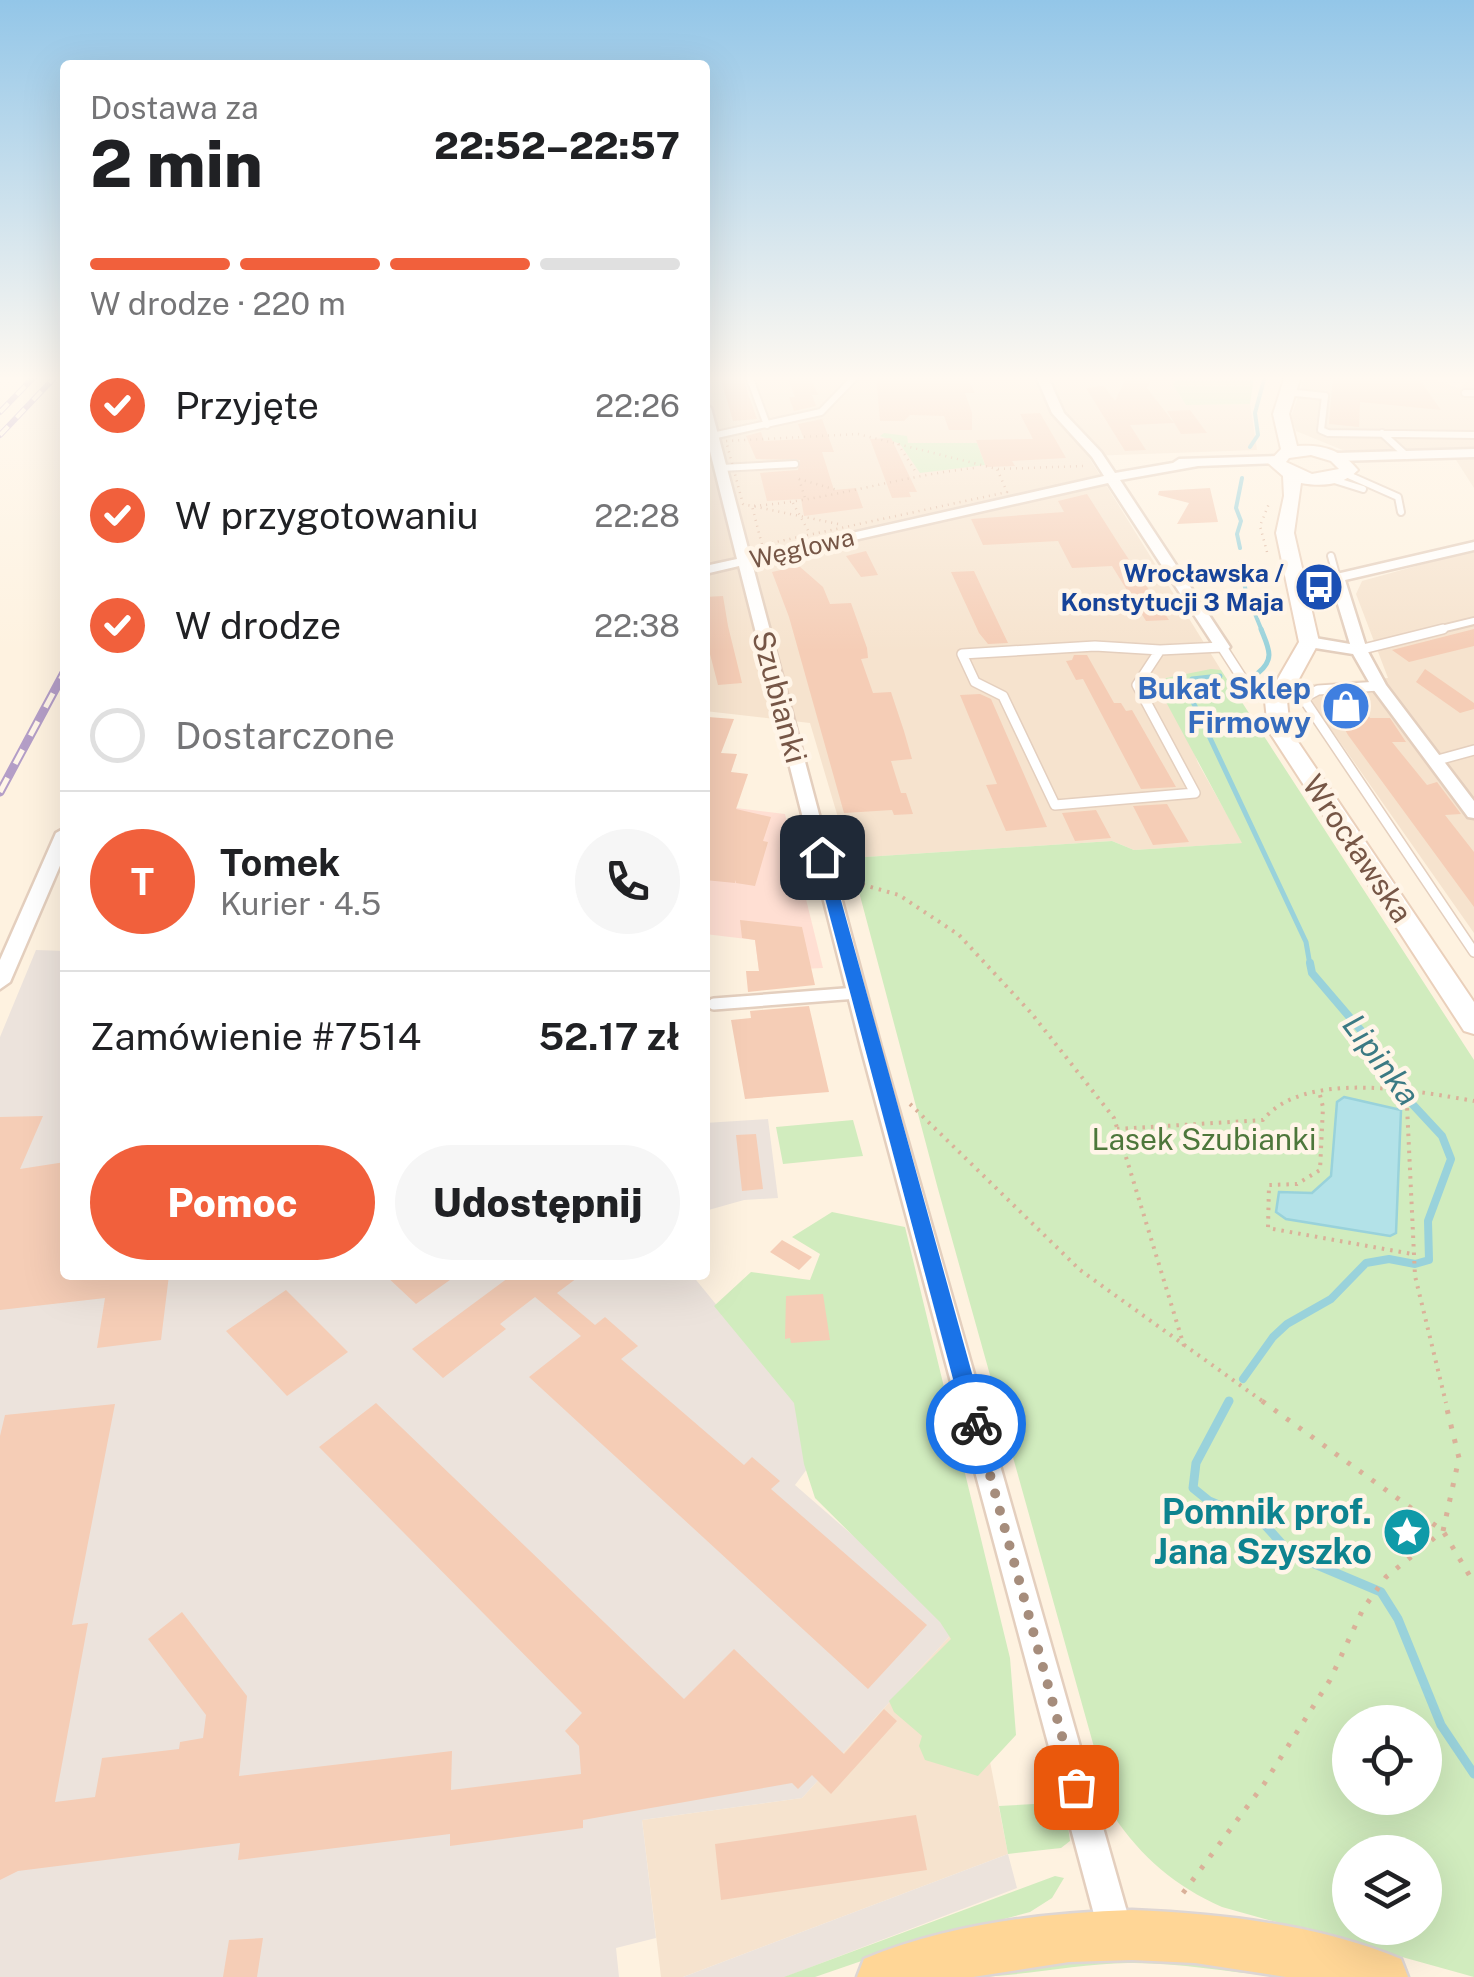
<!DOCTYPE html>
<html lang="pl">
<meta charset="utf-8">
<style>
:root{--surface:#fff;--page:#f6f6f6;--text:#202124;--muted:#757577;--line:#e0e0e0;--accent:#f1603c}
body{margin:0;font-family:"Public Sans",sans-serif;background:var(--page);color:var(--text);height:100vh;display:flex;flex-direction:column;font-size:38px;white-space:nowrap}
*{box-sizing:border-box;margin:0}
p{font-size:32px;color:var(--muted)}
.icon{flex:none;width:55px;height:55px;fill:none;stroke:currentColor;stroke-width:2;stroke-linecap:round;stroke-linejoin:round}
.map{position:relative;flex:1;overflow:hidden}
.drawer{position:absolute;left:60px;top:60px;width:650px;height:1220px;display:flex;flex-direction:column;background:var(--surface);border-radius:10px;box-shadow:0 10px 40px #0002}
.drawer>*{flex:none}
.buttons{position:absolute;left:1332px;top:1705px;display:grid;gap:20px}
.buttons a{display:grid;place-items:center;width:110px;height:110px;border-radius:50%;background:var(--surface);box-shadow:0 10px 40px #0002;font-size:50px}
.pin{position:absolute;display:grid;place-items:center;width:85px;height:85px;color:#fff;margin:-42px;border-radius:20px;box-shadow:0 5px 15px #0006}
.courier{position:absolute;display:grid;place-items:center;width:100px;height:100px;margin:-50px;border:8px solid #1a73e8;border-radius:50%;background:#fff;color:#222;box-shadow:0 2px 12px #0007}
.headline em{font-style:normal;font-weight:800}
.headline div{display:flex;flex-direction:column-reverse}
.headline{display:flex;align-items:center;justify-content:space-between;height:170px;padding:0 30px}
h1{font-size:65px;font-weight:800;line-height:75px}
.bar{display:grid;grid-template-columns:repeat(4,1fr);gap:15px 10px;align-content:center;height:120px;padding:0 30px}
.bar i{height:12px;border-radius:8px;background:var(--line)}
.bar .current{background:var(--accent)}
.bar p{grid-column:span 4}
.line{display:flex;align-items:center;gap:25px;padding:0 30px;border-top:2px solid var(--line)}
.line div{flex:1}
.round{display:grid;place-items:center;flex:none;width:105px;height:105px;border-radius:52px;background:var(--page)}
ol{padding:0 30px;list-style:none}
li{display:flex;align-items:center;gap:30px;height:110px}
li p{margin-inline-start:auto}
li .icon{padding:10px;border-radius:50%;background:var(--accent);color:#fff;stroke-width:4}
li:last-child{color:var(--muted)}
li i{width:55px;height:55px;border:5px solid var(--line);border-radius:50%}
.cta{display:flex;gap:20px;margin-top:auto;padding:20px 30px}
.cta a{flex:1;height:115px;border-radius:60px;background:var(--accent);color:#fff;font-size:40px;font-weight:800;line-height:115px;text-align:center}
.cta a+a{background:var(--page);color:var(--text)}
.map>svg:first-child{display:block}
</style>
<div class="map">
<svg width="1474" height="1977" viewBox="0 0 1474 1977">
<rect width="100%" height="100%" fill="#fef2e0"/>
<path fill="#f6e3ce" d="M 705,376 L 1178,376 L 1173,385 L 1186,405 L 1250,404 L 1257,450 L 1088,456 L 1221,670 L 1166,678 L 1198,763 L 1243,843 L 1134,850 L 1112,841 L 850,858 L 810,723 L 705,711 Z
M 1305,376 L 1424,376 L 1459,388 L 1474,376 L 1474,488 L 1449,449 L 1381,454 L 1345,451 L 1296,431 L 1291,417 Z
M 1474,550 L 1474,933 L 1300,685 L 1388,678 L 1356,594 L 1362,581 Z
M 958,1627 L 965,1633 L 1008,1854 L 683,1977 L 661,1977 L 642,1820 L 802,1798 Z"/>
<path fill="#ffdfd3" d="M 705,804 L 785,814 L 823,968 L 759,971 L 755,940 L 705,934 Z"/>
<path fill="#ece3dc" d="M 36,950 L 65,951 L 65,1275 L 692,1275 L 828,1441 L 795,1485 L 958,1627 L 802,1798 L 642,1820 L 656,1938 L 616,1948 L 619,1977 L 0,1977 L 0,1037 Z
M 768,1119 L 778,1198 L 744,1200 L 705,1211 L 705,1123 Z
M 1008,1854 L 1017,1888 L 785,1977 L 683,1977 Z"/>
<path fill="#d1ecbe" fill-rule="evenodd" d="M 1178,376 L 1254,376 L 1250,404 L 1186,405 L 1173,385 Z
M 884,433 L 907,436 L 908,443 L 977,443 L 985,465 L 920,473 L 900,444 L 880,436 Z
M 1211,669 L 1221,670 L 1474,1060 L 1474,1977 L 1222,1907 C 1175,1886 1142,1858 1113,1815 L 938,1189 L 850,858 L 1112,841 L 1134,850 L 1242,843 L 1159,689 L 1166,678 ZM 1350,1722 L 1425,1722 L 1425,1798 L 1350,1798 ZM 1350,1852 L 1425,1852 L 1425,1928 L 1350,1928 Z
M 853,1120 L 863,1156 L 783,1164 L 776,1127 Z
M 832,1212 L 905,1227 L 1010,1658 L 1016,1735 L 978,1776 L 925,1760 L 919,1746 L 922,1736 L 894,1712 L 889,1701 L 951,1639 L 940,1622 L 815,1498 L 804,1464 L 794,1403 L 714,1306 L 751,1272 L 810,1280 L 820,1254 L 792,1237 Z
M 1034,1804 L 1067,1819 L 1070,1841 L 1061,1848 L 1008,1854 L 999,1806 Z
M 1055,1876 L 1064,1878 L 1052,1898 L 1030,1912 L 908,1945 L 815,1977 L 784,1977 Z
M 1160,1955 L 1305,1977 C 1246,1977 1188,1962 1128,1963 C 1074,1964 1021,1977 967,1977 L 1071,1959 Z"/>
<path fill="#b3e2e8" stroke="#99d2db" stroke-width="2.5" d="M 1344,1097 L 1401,1110 L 1396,1233 L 1390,1236 L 1286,1219 L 1276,1212 L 1279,1192 L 1312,1193 L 1331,1176 L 1337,1102 Z"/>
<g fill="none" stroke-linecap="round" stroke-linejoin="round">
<path stroke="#99d2db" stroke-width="4" d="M 1250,447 L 1258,435 L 1255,413 L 1265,376
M 1240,548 L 1237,534 L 1241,521 L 1236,508 L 1242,478
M 1240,563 L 1246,592 L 1262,631"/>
<path stroke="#99d2db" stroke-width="5" d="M 1258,673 C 1276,659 1268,647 1261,629
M 1220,676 L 1192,679 L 1186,687 L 1306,942 L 1310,965"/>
<path stroke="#99d2db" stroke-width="8" d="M 1243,1379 L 1273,1337 L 1287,1324 L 1331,1299 L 1366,1263 L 1389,1259 L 1415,1264 L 1429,1260 L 1428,1221 L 1451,1159 L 1442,1136 L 1389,1079 L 1370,1041 L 1312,973 L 1310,963"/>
<path stroke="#99d2db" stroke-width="9" d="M 1229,1401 L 1196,1463 L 1193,1488 L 1209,1501 L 1264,1524 L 1291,1554 L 1381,1592 L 1398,1619 L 1441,1725 L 1474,1774"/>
</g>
<path fill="#f5cdb6" d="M 720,376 L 742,376 L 757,419 L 733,421 Z
M 787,376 L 810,376 L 818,395 L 812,395 L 816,406 L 794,411 L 789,397 L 795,397 Z
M 876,376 L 966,376 L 975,393 L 965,393 L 972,413 L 972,430 L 949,430 L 944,416 L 910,415 L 904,421 L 880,421 Z
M 1127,376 L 1153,376 L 1147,388 L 1174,423 L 1130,425 L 1146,450 L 1125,451 L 1086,388 L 1104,386 L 1115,401 Z
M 1333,376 L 1417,376 L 1441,410 L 1360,402 L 1359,427 L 1329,424 Z
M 1190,410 L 1207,433 L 1181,434 L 1167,411 Z
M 1040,413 L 1066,458 L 1012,461 L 1015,466 L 986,467 L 976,440 L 1033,439 L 1020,414 Z
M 822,419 L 834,452 L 822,452 L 834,490 L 856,488 L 863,508 L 804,516 L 801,499 L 767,501 L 760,473 L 798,470 L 800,460 L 756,459 L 746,436 L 761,432 L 764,441 L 804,439 L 798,424 Z
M 891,438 L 917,492 L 909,492 L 911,497 L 892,498 L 870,439 Z
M 1210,488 L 1218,522 L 1177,524 L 1189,503 L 1158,495 L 1159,491 Z
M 1087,494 L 1120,546 L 1169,620 L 1146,621 L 1112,566 L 1072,568 L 1058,541 L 983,545 L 971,519 L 1064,512 L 1058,501 Z
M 866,551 L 878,575 L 861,577 L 846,556 Z
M 799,566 L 823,587 L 830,604 L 851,603 L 867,648 L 868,658 L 861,659 L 873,693 L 891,692 L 904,731 L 912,759 L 891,761 L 901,793 L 906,793 L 913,814 L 894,815 L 892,810 L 844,813 L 789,617 L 772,572 Z
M 974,571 L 988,601 L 1008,643 L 988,644 L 979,633 L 951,572 Z
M 723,596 L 728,626 L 742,683 L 718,685 L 705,635 L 705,621 L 710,621 L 705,597 Z
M 1474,629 L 1474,646 L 1409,662 L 1392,650 Z
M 1074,655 L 1087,655 L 1114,703 L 1121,703 L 1126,711 L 1132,710 L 1176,787 L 1141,789 L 1083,679 L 1076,680 L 1066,661 L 1072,660 Z
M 1425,669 L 1474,703 L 1474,709 L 1460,713 L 1416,682 Z
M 980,694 L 991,699 L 1047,827 L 1006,831 L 986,785 L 997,784 L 960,695 Z
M 1342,698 L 1359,699 L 1370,718 L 1390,718 L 1406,742 L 1392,742 L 1427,785 L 1437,782 L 1461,814 L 1445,815 L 1474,852 L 1474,907 L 1348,735 L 1328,700 Z
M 708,717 L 734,719 L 721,753 L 737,754 L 731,772 L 748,774 L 736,809 L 771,817 L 763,841 L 768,842 L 755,886 L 736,883 L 736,880 L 735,883 L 705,880 Z
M 1167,804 L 1189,842 L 1153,845 L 1133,806 Z
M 1096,810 L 1111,838 L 1075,841 L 1062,813 Z
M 740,920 L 802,927 L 815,985 L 748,992 L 746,971 L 759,971 L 755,940 L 742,938 Z
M 809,1006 L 829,1092 L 745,1099 L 731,1020 L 751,1018 L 750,1011 Z
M 43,1116 L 20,1169 L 65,1162 L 65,1275 L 169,1275 L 161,1340 L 97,1348 L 105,1298 L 0,1310 L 0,1117 Z
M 756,1134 L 763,1189 L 742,1191 L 736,1135 Z
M 782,1240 L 812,1257 L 799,1270 L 770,1252 Z
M 385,1275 L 457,1275 L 416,1304 Z
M 512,1275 L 581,1275 L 557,1293 L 595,1325 L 605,1317 L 638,1346 L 621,1359 L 744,1465 L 752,1457 L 780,1481 L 771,1489 L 927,1625 L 868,1689 L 529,1377 L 581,1336 L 535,1297 L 500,1324 L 506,1329 L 443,1378 L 412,1349 Z
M 286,1290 L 348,1352 L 287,1396 L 226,1331 Z
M 823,1294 L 830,1340 L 791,1343 L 790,1338 L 785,1339 L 786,1296 Z
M 376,1403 L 684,1699 L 734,1649 L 844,1754 L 884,1709 L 897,1721 L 831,1794 L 812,1775 L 798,1789 L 792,1783 L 583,1820 L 583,1828 L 450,1846 L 450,1834 L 238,1860 L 240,1843 L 18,1871 L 0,1880 L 0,1436 L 5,1415 L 115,1404 L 72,1625 L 88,1623 L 55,1802 L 95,1797 L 102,1758 L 179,1749 L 180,1742 L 203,1738 L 206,1715 L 148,1639 L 182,1612 L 247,1696 L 239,1776 L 452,1751 L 451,1790 L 581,1774 L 579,1746 L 565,1731 L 582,1713 L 319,1447 Z
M 916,1815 L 927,1870 L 721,1900 L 715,1844 Z
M 263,1938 L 257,1977 L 223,1977 L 229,1940 Z"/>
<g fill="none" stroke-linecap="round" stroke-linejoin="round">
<g stroke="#e4cfbe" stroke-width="10">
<path id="lane-far2" d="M 749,376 L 767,425
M 1286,392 L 1325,396 L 1321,430 L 1328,433 L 1474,435
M 1465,393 L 1474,393
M 1382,433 L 1407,456
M 712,436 L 821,412 L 856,376
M 721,468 L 795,464
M 1346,474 L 1398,497 L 1401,512
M 1331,479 L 1363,489
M 1331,556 L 1337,578
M 1433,631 L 1474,621"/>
</g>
<g stroke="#e4cfbe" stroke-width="12">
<path id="lane-far1" d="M 1095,646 L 1160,650 L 1137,685 L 1195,793 L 1055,805 L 1003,696 L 975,682 L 962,654 Z
M 1160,650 L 1222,647 L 1242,678
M 1359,650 L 1443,629
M 1379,686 L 1318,690 L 1303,698 L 1474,952
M 1434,761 L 1474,750"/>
</g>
<g stroke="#e4cfbe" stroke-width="16">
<path id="lane" d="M 714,1004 L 857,993"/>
</g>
<g stroke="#e4cfbe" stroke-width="5">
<path id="street" d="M 1036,376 L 1048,377 L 1064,413 L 1101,452 L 1115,473 L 1173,463 L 1179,459 L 1281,456 L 1283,459 L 1277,463 L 1198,466 L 1120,480 L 1230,647 L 1227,650 L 1217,650 L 1108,483 L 752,563 L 881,1047 L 1133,1933 L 1128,1945 L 1116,1950 L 1104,1945 L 1099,1933 L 861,1047 L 739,566 L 705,574 L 705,566 L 737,559 L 705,431 L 705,404 L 711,408 L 750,556 L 1104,476 L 1092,457 L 1052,413 Z
M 1474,449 L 1474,457 L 1337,461 L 1331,457 L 1337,453 Z
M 1474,542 L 1474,550 L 1345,580 L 1367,650 L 1386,685 L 1474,801 L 1474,818 L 1468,817 L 1373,689 L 1353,654 L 1309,647 L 1301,642 L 1309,637 L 1350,644 L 1330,578 L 1332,575 Z
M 65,828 L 65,854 L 10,982 L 0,989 L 0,960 L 56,833 Z"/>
</g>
<g stroke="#ead0bb" stroke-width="4">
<path id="secondary" d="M 1285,376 L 1301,376 L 1289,414 L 1297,446 C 1322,444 1342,450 1358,470 C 1343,485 1322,487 1301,483 L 1294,533 L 1319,642 L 1287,701 L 1290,730 L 1474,1002 L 1474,1034 L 1464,1031 L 1268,730 L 1265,701 L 1299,642 L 1276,533 L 1284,496 L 1283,476 L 1268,463 L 1281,449 L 1273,414 ZM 1311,455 L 1331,461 L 1339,469 L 1312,474 L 1286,462 L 1289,458 Z"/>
</g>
<g stroke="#ded6d3" stroke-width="5">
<path id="primary" d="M 1132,1910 C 1223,1914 1316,1924 1401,1959 L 1408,1977 L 1286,1977 L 1195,1963 L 1132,1960 L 1069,1962 L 973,1977 L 857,1977 L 864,1959 C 949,1924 1041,1913 1132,1910 Z"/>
</g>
<path stroke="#dab199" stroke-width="2.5" stroke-dasharray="1 5" stroke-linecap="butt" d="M 858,434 L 997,469 L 1007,492 L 762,545 L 752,506 L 743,504 L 726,441 Z
M 898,444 L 917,474
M 998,469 L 1084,466
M 799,479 L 805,498
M 799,479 L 837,490
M 793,503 L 810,534
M 838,524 L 752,506 C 827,501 899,476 974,468
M 1267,552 L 1260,526 L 1270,501"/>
<path stroke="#dab199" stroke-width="4" stroke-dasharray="2.5 6" stroke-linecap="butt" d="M 846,880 L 899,895 L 959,935 L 1032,1014 L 1114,1118 L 1184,1346
M 1390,1090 L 1407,1106 L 1415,1276 L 1446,1403
M 1320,1095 L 1323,1107 L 1320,1170 L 1297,1184 L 1269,1185 L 1268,1228 L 1412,1254
M 910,1104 L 1080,1270 L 1265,1403
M 1117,1129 L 1263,1120 C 1304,1069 1417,1091 1474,1101"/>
<path stroke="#dab199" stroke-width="5" stroke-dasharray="4 11" stroke-linecap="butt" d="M 1262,1401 L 1443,1531 L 1474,1583
M 1183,1893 L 1264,1784 L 1330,1680 L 1363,1609 L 1386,1577 L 1443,1531 L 1459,1458 L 1445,1401"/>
<use href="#lane-far2" stroke="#fff" stroke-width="6"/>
<use href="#lane-far1" stroke="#fff" stroke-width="9"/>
<use href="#lane" stroke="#fff" stroke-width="11"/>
<use href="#street" fill="#fff" fill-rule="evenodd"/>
<use href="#secondary" fill="#fff" fill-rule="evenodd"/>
<use href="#primary" fill="#ffd696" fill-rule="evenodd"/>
<g stroke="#b49ec7" stroke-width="6">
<path id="rail-far1" d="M 0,412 L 35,376
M 0,435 L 56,376"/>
</g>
<g stroke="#b49ec7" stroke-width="9">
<path id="rail" d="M 0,792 L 65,671"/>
</g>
<use href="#rail-far1" stroke="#fff5e8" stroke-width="4" stroke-dasharray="12" stroke-linecap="butt"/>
<use href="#rail" stroke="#fff5e8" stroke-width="5" stroke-dasharray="16" stroke-linecap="butt"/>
</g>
<linearGradient id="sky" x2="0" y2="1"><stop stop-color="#93c6e8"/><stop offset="0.58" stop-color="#fff9f1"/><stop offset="1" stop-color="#fff9f1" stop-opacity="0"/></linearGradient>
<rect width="1474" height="652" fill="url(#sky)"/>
<path fill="#1a73e8" d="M 822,853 L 829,857 L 986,1424 L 976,1434 L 965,1424 L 814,857 Z"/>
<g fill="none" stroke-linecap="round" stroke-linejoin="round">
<path stroke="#a68d7c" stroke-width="10" stroke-dasharray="0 18" d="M 976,1424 L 1076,1787"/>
</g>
<defs>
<g id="bus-disc" transform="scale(2.5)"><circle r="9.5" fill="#1a4fb4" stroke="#fff5e8"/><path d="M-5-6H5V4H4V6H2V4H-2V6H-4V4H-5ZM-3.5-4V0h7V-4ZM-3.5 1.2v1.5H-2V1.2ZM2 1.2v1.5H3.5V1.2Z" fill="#fff"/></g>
<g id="shop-disc" transform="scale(2.5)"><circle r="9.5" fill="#3f7fe0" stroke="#fff5e8"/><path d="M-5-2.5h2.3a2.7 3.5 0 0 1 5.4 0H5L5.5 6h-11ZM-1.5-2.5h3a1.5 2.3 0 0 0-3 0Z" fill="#fff"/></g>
<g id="sight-disc" transform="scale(2.5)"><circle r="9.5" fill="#0f9aa8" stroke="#fff5e8"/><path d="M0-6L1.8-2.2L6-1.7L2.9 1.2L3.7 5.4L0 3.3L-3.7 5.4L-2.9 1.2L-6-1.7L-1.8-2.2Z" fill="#fff"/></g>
</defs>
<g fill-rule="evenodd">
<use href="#bus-disc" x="1319" y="587"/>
<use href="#shop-disc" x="1346" y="706"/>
<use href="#sight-disc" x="1407" y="1532"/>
</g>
<g text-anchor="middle" stroke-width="9" stroke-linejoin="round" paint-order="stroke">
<g font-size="25" fill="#765646" stroke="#fff5e8">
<text transform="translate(802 548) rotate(-13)" y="9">Węglowa</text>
</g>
<g font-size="25" font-weight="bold" fill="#164399" stroke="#fff5e8" text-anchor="end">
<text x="1284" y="582">Wrocławska /<tspan x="1284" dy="29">Konstytucji 3 Maja</tspan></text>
</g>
<g font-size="30" font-weight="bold" fill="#366cbe" stroke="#fff5e8" text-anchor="end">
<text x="1311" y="699">Bukat Sklep<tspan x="1311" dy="34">Firmowy</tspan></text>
</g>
<g font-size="30" fill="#765646" stroke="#fff5e8">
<text transform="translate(779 697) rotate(75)" y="10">Szubianki</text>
<text transform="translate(1357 849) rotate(56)" y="10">Wrocławska</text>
</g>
<g font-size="30" fill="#4d773b" stroke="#fff5e8">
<text x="1204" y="1150">Lasek Szubianki</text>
</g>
<g font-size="32" font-style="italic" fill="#3b7a84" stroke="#fff5e8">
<text transform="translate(1381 1060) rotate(53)" y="11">Lipinka</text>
</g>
<g font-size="35" font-weight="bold" fill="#0d838f" stroke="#fff5e8" text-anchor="end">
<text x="1372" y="1524">Pomnik prof.<tspan x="1372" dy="40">Jana Szyszko</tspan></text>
</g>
</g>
</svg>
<div class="buttons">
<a><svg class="icon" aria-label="locate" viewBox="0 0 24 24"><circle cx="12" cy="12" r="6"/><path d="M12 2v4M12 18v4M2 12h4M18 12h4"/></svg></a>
<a><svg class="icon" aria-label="layers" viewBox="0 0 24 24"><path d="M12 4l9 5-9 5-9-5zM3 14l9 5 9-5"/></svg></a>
</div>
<div class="pin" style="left:1076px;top:1787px;background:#ea580c"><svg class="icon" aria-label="bag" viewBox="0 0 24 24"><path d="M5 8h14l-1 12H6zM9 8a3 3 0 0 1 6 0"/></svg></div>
<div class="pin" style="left:822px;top:857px;background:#1f2937"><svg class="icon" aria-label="home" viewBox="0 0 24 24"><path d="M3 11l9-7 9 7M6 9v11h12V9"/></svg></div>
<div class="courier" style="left:976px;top:1424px"><svg class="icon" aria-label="bike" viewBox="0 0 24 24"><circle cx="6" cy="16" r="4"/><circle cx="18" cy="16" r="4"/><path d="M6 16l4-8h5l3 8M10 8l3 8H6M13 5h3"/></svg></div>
<section class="drawer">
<div class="headline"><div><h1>2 min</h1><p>Dostawa za</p></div><em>22:52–22:57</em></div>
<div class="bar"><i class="current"></i><i class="current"></i><i class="current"></i><i></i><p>W drodze · 220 m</p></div>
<ol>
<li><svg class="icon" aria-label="check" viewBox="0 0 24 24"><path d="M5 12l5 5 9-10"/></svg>Przyjęte<p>22:26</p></li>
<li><svg class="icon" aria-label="check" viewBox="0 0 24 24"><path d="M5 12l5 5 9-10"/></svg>W przygotowaniu<p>22:28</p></li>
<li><svg class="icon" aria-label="check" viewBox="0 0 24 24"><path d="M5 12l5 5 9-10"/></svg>W drodze<p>22:38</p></li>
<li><i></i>Dostarczone</li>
</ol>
<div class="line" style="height:180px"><b class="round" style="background:var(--accent);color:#fff">T</b><div><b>Tomek</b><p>Kurier · 4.5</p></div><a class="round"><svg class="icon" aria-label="phone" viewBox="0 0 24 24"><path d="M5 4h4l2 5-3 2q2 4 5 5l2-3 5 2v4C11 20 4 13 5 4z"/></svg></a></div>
<div class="line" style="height:130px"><div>Zamówienie #7514</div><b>52.17 zł</b></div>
<div class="cta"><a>Pomoc</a><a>Udostępnij</a></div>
</section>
</div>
